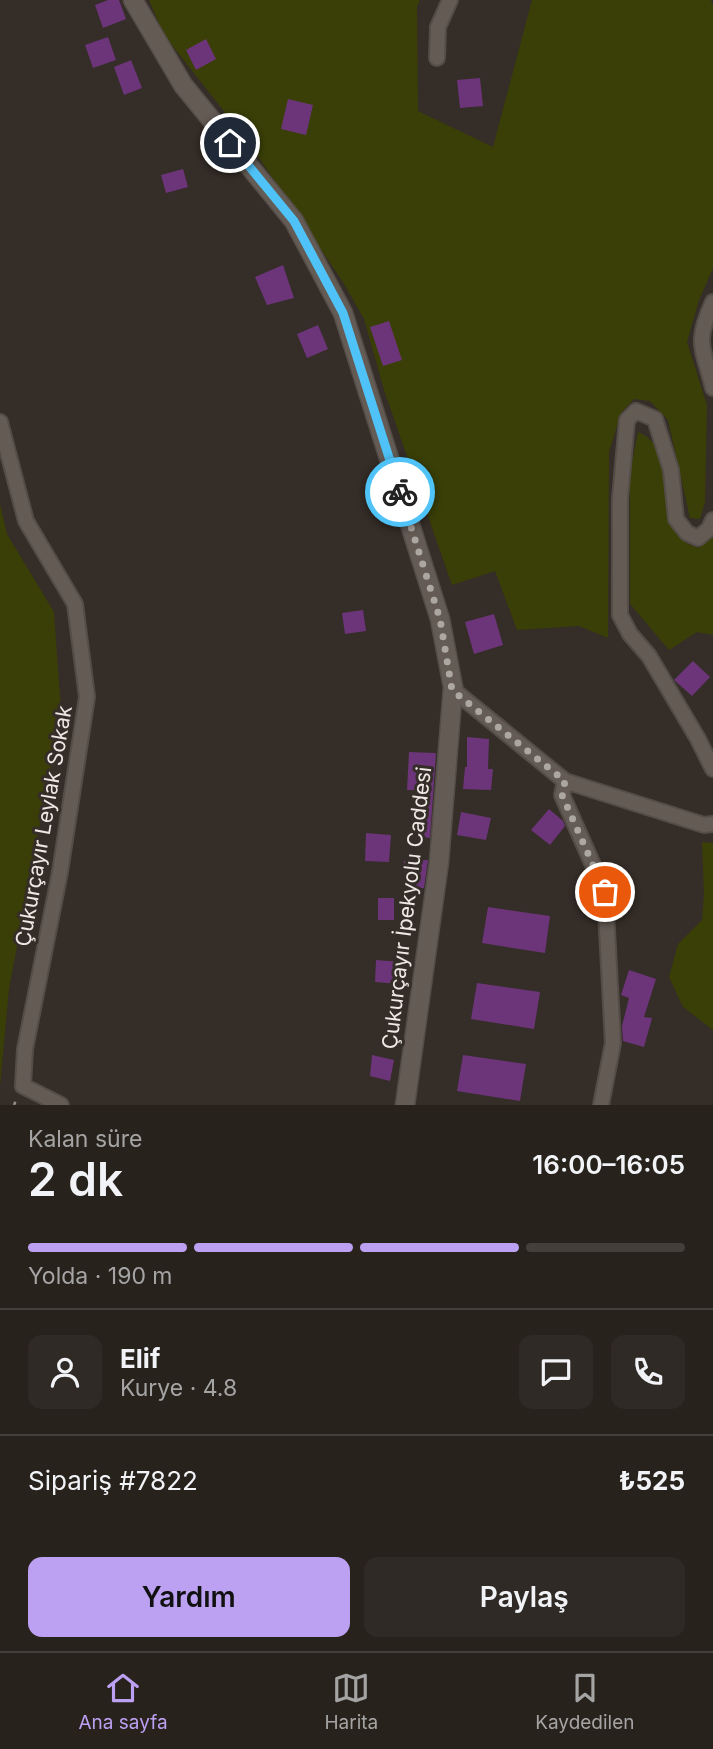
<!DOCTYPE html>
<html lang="tr">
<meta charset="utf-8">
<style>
:root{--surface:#28221d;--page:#302a26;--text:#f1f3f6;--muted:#a5a4a4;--line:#443f3b;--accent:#bca0f2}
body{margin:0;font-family:Inter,sans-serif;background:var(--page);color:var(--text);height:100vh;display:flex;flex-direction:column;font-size:26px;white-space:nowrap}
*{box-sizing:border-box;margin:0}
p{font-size:23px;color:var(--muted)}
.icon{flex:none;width:38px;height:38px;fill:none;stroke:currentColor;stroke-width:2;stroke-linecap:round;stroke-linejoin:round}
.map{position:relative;height:1105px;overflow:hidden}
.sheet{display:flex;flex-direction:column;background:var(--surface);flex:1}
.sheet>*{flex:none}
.pin{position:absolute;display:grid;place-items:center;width:60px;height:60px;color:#fff;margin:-30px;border:4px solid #fff;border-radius:50%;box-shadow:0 2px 7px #0007}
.courier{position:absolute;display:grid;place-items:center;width:70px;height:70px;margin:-35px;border:5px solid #4fc3f7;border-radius:50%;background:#fff;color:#222;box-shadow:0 2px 9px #0007}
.overview em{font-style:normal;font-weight:600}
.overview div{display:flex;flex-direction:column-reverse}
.overview{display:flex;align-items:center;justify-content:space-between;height:119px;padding:0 28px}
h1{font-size:46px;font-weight:600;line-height:52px}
.bar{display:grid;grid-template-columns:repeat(4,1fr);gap:10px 7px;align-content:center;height:84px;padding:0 28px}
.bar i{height:9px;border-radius:5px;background:var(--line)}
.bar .selected{background:var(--accent)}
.bar p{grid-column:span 4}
.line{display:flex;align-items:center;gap:18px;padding:0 28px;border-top:2px solid var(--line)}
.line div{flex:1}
.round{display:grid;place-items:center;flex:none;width:74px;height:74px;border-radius:14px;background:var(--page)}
.button{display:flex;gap:14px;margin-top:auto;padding:14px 28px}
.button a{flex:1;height:80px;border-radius:14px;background:var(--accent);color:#111;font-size:28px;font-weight:600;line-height:80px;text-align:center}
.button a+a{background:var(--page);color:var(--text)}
.dock{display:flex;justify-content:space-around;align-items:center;height:98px;border-top:2px solid var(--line);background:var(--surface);font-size:19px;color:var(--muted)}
.dock a{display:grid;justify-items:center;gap:4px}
.dock .selected{color:var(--accent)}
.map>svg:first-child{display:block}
</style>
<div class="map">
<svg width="713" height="1105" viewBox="0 0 713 1105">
<rect width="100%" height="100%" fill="#352d27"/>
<path fill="#3a3f07" d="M 149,0 L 420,0 L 417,6 L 418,111 L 493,147 L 532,0 L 711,0 L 713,5 L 713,268 L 699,300 L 687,342 L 707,405 L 705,502 L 700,519 L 690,518 L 668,420 L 650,401 L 634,399 L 621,413 L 609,452 L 608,638 L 579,626 L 517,630 L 495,571 L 452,585 L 385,393 L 364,319 L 343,282 L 249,143 L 164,35 Z
M 638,432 C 677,446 655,517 683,541 C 687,544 694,546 698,548 L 713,537 L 713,635 L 697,632 L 669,650 L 630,604 L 630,473 Z
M 0,504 L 7,534 L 54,612 L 61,711 L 9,989 L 0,1086 Z
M 702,842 L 713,843 L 713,1030 L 683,1007 L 669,977 L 678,944 L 702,920 L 704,894 Z"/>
<path fill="#6c357a" d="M 108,0 L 119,0 L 126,19 L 103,28 L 95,5 Z
M 108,37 L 116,60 L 93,68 L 85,45 Z
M 206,39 L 216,59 L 196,70 L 186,50 Z
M 131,60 L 142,88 L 124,95 L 114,67 Z
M 480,78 L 483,106 L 460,108 L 457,80 Z
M 288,99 L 313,105 L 306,135 L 281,129 Z
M 183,169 L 188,187 L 166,193 L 161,175 Z
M 283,265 L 294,298 L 267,305 L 255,277 Z
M 389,321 L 402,360 L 383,366 L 370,327 Z
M 318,325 L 328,349 L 307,358 L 297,334 Z
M 363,610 L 366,631 L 345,634 L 342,613 Z
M 494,614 L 503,645 L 474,654 L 465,622 Z
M 693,661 L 710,677 L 692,696 L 674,680 Z
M 467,737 L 489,739 L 488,769 L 493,769 L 491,790 L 463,789 L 465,767 L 467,767 Z
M 409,752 L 436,753 L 430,838 L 410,835 L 416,790 L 407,790 Z
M 549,809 L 563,821 L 565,826 L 550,845 L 531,830 Z
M 461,812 L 491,818 L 486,840 L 457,835 Z
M 366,833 L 391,835 L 389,862 L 365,861 Z
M 428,860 L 424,888 L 406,889 L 404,861 Z
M 378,898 L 394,898 L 394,920 L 378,920 Z
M 488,907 L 550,916 L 545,953 L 482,943 Z
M 376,960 L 402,962 L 400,984 L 375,982 Z
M 629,970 L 656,979 L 644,1017 L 652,1018 L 644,1047 L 623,1041 L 622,1026 L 629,998 L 621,995 Z
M 477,983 L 540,992 L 534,1029 L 471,1019 Z
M 372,1055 L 394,1060 L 390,1081 L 370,1076 Z
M 463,1055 L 526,1064 L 520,1101 L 457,1091 Z"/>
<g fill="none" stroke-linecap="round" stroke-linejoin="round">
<g stroke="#534c47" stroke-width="18">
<path id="minor" d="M 437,58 L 438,27 L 450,0
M 713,302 C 694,344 703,347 713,388
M 0,422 L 26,521 L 75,604 L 87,697 L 60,872 L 25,1049 L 23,1086 L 61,1105
M 713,520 L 709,529 L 698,538 L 687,533 L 676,519 L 671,470 L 655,419 L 636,411 L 627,420 L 620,499 L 620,615 L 630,634 L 649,656 L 698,739 L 713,769
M 452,689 L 565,781 L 704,825 L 713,824
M 565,781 L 562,795 L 605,892 L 613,1043 L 601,1105"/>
</g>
<g stroke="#534c47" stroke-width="21">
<path id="tertiary" d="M 133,0 L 183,85 L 294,221 L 343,313 L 440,619 L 453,687 L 439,862 L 405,1105"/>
</g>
<path stroke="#938d88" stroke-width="2.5" stroke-dasharray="3.5 5" stroke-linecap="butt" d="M 14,1105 L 17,1098"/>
<use href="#minor" stroke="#645b55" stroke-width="14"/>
<use href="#tertiary" stroke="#645b55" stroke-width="18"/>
</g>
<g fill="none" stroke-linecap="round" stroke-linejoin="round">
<path stroke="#ada7a2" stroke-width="7" stroke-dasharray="0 12.6" d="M 400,492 L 440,619 L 452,690 L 565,781 L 562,795 L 605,892"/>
<path stroke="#4fc3f7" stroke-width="9" d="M 230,143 L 294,221 L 343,313 L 400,492"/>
</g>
<g text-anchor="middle" stroke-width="6" stroke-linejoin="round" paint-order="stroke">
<g font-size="21" fill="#eee9e5" stroke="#352d27">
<text transform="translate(44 826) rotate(-80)" y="7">Çukurçayır Leylak Sokak</text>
<text transform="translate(407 908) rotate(-83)" y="7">Çukurçayır İpekyolu Caddesi</text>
</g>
</g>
</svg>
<div class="pin" style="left:605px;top:892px;background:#ea580c"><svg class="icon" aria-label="bag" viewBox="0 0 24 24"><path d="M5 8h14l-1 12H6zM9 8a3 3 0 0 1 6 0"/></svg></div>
<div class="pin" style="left:230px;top:143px;background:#1f2937"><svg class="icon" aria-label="home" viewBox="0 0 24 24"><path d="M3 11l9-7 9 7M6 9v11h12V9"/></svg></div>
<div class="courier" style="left:400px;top:492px"><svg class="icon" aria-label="bike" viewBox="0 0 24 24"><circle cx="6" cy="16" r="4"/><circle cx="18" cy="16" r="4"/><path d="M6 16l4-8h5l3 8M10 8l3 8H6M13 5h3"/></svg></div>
</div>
<section class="sheet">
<div class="overview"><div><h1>2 dk</h1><p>Kalan süre</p></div><em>16:00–16:05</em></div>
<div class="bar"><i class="selected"></i><i class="selected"></i><i class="selected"></i><i></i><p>Yolda · 190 m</p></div>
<div class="line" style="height:126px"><a class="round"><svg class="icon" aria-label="person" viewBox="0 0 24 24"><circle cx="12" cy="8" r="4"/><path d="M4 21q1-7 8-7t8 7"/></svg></a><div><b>Elif</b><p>Kurye · 4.8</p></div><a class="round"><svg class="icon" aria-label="chat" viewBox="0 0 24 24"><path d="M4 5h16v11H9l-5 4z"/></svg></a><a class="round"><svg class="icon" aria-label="phone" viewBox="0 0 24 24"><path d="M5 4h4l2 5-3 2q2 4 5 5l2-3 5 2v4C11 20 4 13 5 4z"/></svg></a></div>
<div class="line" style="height:91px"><div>Sipariş #7822</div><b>₺525</b></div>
<div class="button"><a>Yardım</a><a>Paylaş</a></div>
</section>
<nav class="dock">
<a class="selected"><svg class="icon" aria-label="home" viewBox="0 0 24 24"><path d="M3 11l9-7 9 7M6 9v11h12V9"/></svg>Ana sayfa</a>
<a><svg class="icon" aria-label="map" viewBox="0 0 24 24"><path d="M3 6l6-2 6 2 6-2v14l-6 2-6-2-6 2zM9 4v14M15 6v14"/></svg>Harita</a>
<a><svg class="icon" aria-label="saved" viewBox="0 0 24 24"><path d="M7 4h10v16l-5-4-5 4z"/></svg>Kaydedilen</a>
</nav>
